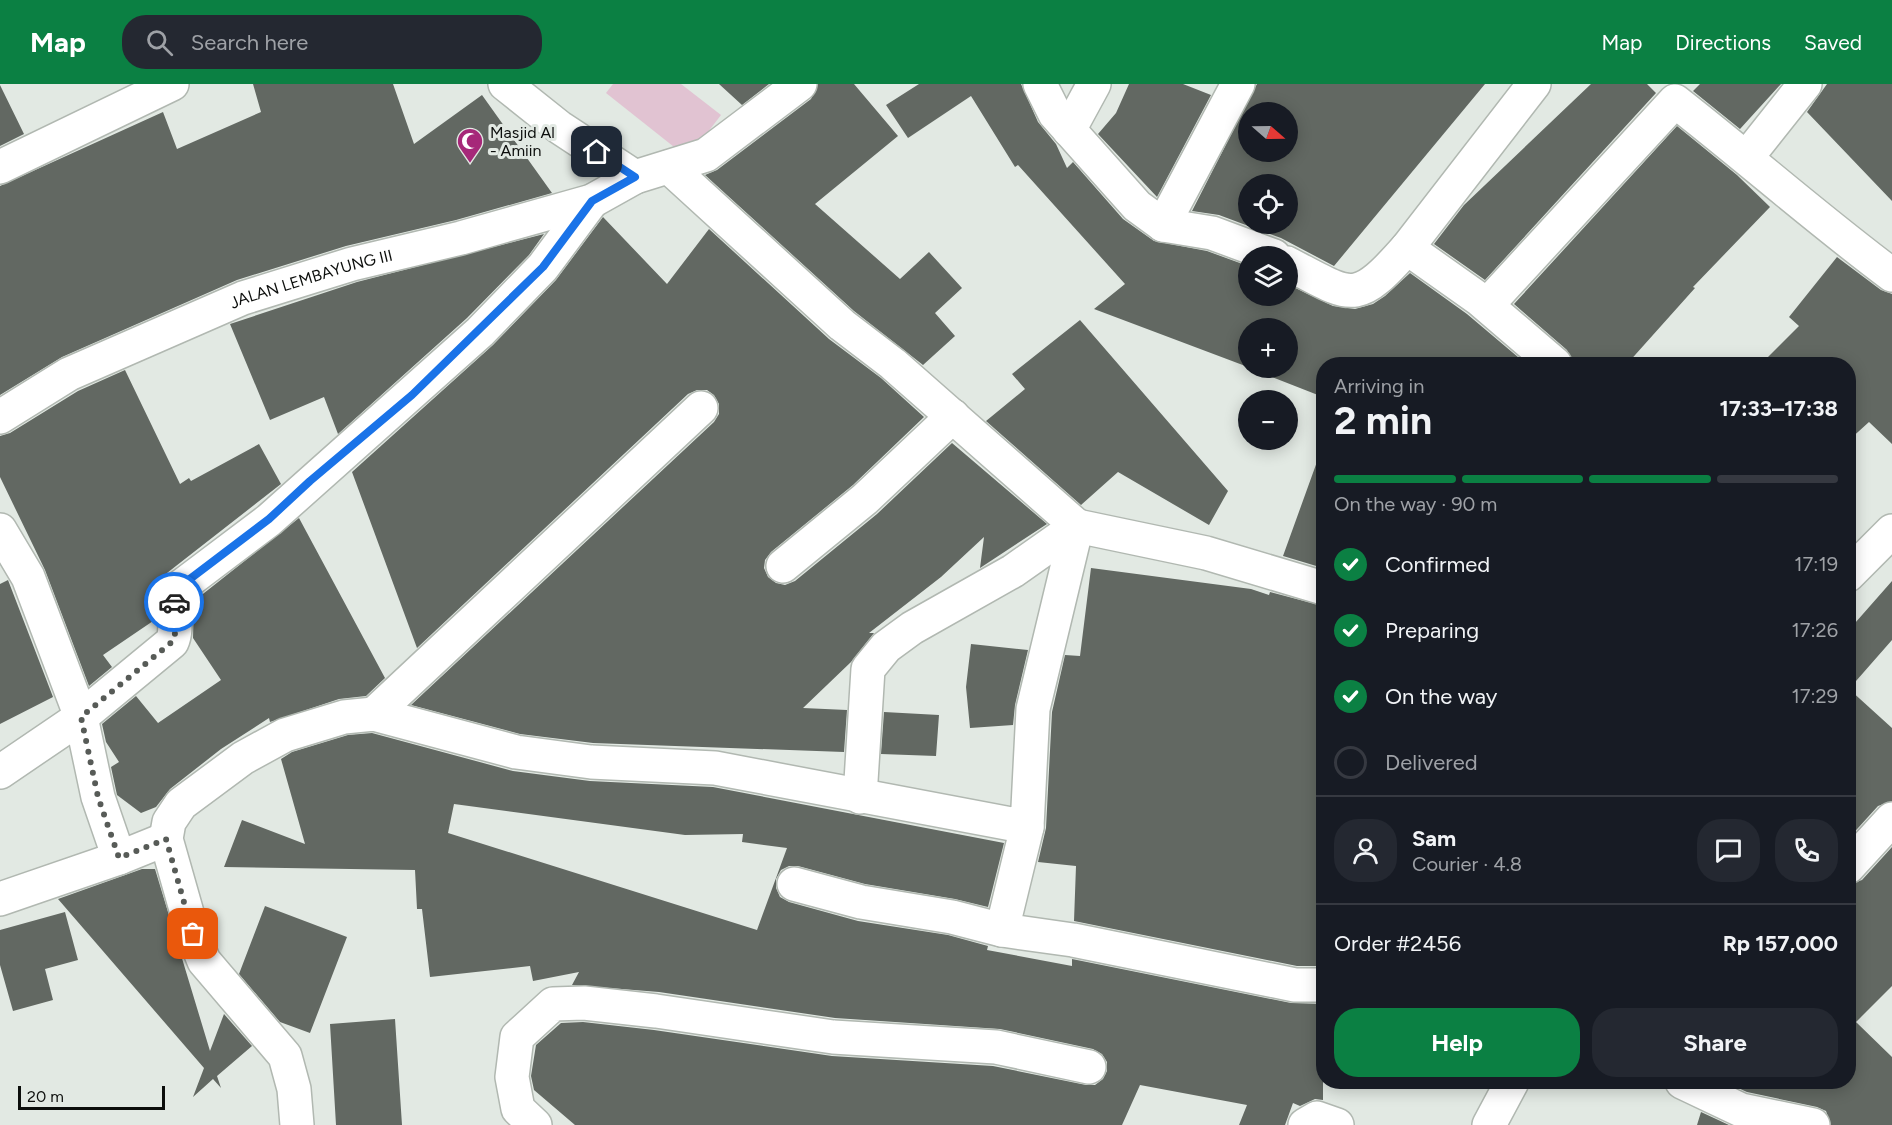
<!DOCTYPE html>
<meta charset="utf-8">
<style>
:root{--surface:#171b24;--page:#242831;--text:#f1f3f6;--muted:#9ea1a6;--line:#363941;--accent:#0b8043}
body{margin:0;font-family:Figtree,sans-serif;background:var(--page);color:var(--text);height:100vh;display:flex;flex-direction:column;font-size:22px;white-space:nowrap}
*{box-sizing:border-box;margin:0}
p{font-size:20px;color:var(--muted)}
.icon{flex:none;width:33px;height:33px;fill:none;stroke:currentColor;stroke-width:2;stroke-linecap:round;stroke-linejoin:round}
.map{position:relative;flex:1;overflow:hidden}
.side{position:absolute;left:1316px;top:273px;width:540px;height:732px;display:flex;flex-direction:column;background:var(--surface);border-radius:24px;box-shadow:0 3px 15px #0003}
.side>*{flex:none}
.needle{width:39px;rotate:110deg}
.fabs{position:absolute;left:1238px;top:18px;display:grid;gap:12px}
.fabs a{display:grid;place-items:center;width:60px;height:60px;border-radius:50%;background:var(--surface);box-shadow:0 3px 15px #0003;font-size:30px}
.scale{position:absolute;left:18px;bottom:15px;width:147px;box-sizing:border-box;padding-left:6px;border:3px solid #0c0e0c;border-top:0;font-size:16px;line-height:21px;white-space:nowrap;color:#0c0e0c;-webkit-text-stroke:4px #e2e9e3;paint-order:stroke}
.pin{position:absolute;display:grid;place-items:center;width:51px;height:51px;color:#fff;margin:-26px;border-radius:12px;box-shadow:0 3px 9px #0006}
.courier{position:absolute;display:grid;place-items:center;width:60px;height:60px;margin:-30px;border:4px solid #1a73e8;border-radius:50%;background:#fff;color:#222;box-shadow:0 2px 8px #0007}
.summary em{font-style:normal;font-weight:700}
.summary div{display:flex;flex-direction:column-reverse}
.summary{display:flex;align-items:center;justify-content:space-between;height:102px;padding:0 18px}
h1{font-size:39px;font-weight:700;line-height:45px}
.bar{display:grid;grid-template-columns:repeat(4,1fr);gap:9px 6px;align-content:center;height:72px;padding:0 18px}
.bar i{height:8px;border-radius:4px;background:var(--line)}
.bar .on{background:var(--accent)}
.bar p{grid-column:span 4}
.line{display:flex;align-items:center;gap:15px;padding:0 18px;border-top:2px solid var(--line)}
.line div{flex:1}
.round{display:grid;place-items:center;flex:none;width:63px;height:63px;border-radius:24px;background:var(--page)}
ol{padding:0 18px;list-style:none}
li{display:flex;align-items:center;gap:18px;height:66px}
li p{margin-inline-start:auto}
li .icon{padding:6px;border-radius:50%;background:var(--accent);color:#fff;stroke-width:4}
li:last-child{color:var(--muted)}
li i{width:33px;height:33px;border:3px solid var(--line);border-radius:50%}
.action{display:flex;gap:12px;margin-top:auto;padding:12px 18px}
.action a{flex:1;height:69px;border-radius:24px;background:var(--accent);color:#fff;font-size:24px;font-weight:700;line-height:69px;text-align:center}
.action a+a{background:var(--page);color:var(--text)}
header{display:flex;align-items:center;gap:36px;box-sizing:border-box;height:84px;padding:0 30px;background:var(--accent);color:#fff}
header strong{font-size:28px}
nav{display:flex;gap:33px;margin-inline-start:auto;font-size:21px}
.search{width:420px;height:54px;background:var(--page);display:flex;align-items:center;gap:15px;box-sizing:border-box;padding:0 21px;border-radius:24px;color:var(--muted);font-size:22px}
.map>svg:first-child{display:block}
</style>
<header>
<strong>Map</strong>
<div class="search"><svg class="icon" aria-label="search" viewBox="0 0 24 24"><circle cx="10" cy="10" r="6"/><path d="M15 15l6 6"/></svg>Search here</div>
<nav><a>Map</a><a>Directions</a><a>Saved</a></nav>
</header>
<div class="map">
<svg width="1892" height="1041" viewBox="0 0 1892 1041">
<rect width="100%" height="100%" fill="#e2e9e3"/>
<path fill="#e1c3d2" d="M 613,0 L 681,0 L 721,31 L 688,74 L 606,9 Z"/>
<path fill="#626862" fill-rule="evenodd" d="M 253,0 L 393,0 L 414,60 L 482,11 L 552,109 L 456,136 L 346,162 L 237,196 L 62,273 L 0,311 L 0,102 L 163,28 L 177,65 L 261,28 Z
M 719,0 L 769,0 L 742,21 Z
M 818,0 L 854,0 L 898,52 L 815,120 L 900,195 L 929,168 L 962,204 L 935,229 L 955,252 L 923,281 L 854,227 L 705,91 L 717,86 L 811,15 Z
M 919,0 L 1021,0 L 1038,38 L 1056,60 L 1067,84 L 1073,78 L 1123,135 L 1154,157 L 1207,167 L 1248,182 L 1248,212 L 1287,212 L 1287,200 L 1333,222 L 1355,225 L 1373,220 L 1385,212 L 1410,189 L 1467,230 L 1525,279 L 1323,280 L 1323,313 L 1249,284 L 1287,284 L 1287,244 L 1248,244 L 1248,283 L 1094,225 L 1125,200 L 1018,81 L 1015,83 L 971,12 L 908,54 L 886,21 Z
M 1129,0 L 1183,0 L 1211,11 L 1157,113 L 1098,50 L 1116,29 Z
M 1257,0 L 1485,0 L 1334,182 L 1281,154 L 1219,131 L 1192,127 ZM 1248,28 L 1287,28 L 1287,68 L 1248,68 ZM 1248,100 L 1287,100 L 1287,140 L 1248,140 Z
M 1591,0 L 1647,0 L 1656,9 L 1485,196 L 1434,160 L 1464,121 Z
M 1700,0 L 1781,0 L 1740,45 L 1693,7 Z
M 1827,0 L 1892,0 L 1892,117 L 1807,28 Z
M 0,1 L 24,50 L 0,62 Z
M 1677,42 L 1737,91 L 1770,123 L 1693,203 L 1695,204 L 1627,280 L 1573,280 L 1567,266 L 1514,220 Z
M 603,133 L 667,200 L 709,145 L 829,255 L 881,294 L 924,333 L 853,401 L 771,468 L 765,476 L 764,484 L 768,493 L 776,499 L 785,501 L 795,497 L 877,430 L 952,359 L 1047,440 L 980,484 L 984,453 L 941,493 L 869,549 L 874,549 L 851,578 L 803,624 L 847,626 L 844,668 L 593,659 L 520,650 L 411,621 L 714,338 L 719,330 L 719,320 L 714,311 L 707,306 L 697,306 L 688,310 L 417,564 L 352,388 L 493,261 L 556,196 Z
M 544,150 L 529,171 L 467,234 L 338,350 L 324,313 L 270,336 L 230,240 L 357,198 Z
M 1837,173 L 1881,206 L 1892,210 L 1892,360 L 1869,338 L 1848,357 L 1848,280 L 1761,280 L 1799,242 L 1789,233 Z
M 1080,236 L 1228,407 L 1209,441 L 1118,388 L 1081,421 L 986,337 L 1025,305 L 1012,290 Z
M 125,286 L 180,400 L 189,394 L 191,397 L 259,360 L 281,400 L 167,489 L 158,506 L 156,535 L 103,571 L 112,583 L 89,602 L 45,486 L 0,393 L 0,352 L 10,349 L 78,307 Z
M 1318,375 L 1323,375 L 1323,484 L 1283,472 Z
M 299,434 L 385,594 L 366,612 L 339,615 L 270,638 L 269,634 L 221,665 L 170,705 L 156,723 L 141,729 L 117,711 L 111,683 L 119,678 L 106,658 L 102,640 L 136,612 L 158,639 L 221,596 L 193,554 L 194,517 Z
M 1091,484 L 1251,505 L 1269,511 L 1270,508 L 1323,522 L 1323,882 L 1297,882 L 1074,837 L 1076,782 L 1038,778 L 1046,744 L 1052,628 L 1065,571 L 1080,572 Z
M 8,496 L 53,613 L 0,640 L 0,500 Z
M 1892,497 L 1892,556 L 1849,605 L 1892,644 L 1892,717 L 1878,722 L 1848,755 L 1848,547 Z
M 971,560 L 1028,566 L 1015,621 L 1013,641 L 970,644 L 966,603 Z
M 884,628 L 939,631 L 936,672 L 881,670 Z
M 372,649 L 513,687 L 590,697 L 713,703 L 1004,759 L 988,823 L 955,815 L 865,800 L 798,782 L 789,782 L 781,786 L 776,795 L 776,804 L 780,813 L 789,818 L 858,837 L 948,851 L 988,862 L 987,866 L 1072,882 L 1072,875 L 1291,919 L 1323,920 L 1323,1016 L 1315,1015 L 1300,1022 L 1293,1019 L 1285,1041 L 1239,1041 L 1247,1021 L 1140,1001 L 1122,1041 L 575,1041 L 534,1006 L 531,992 L 536,961 L 561,939 L 583,938 L 654,946 L 832,972 L 993,982 L 1086,1001 L 1095,1001 L 1103,995 L 1107,987 L 1107,978 L 1102,970 L 1093,965 L 1000,945 L 835,934 L 659,908 L 572,901 L 579,888 L 533,897 L 530,882 L 430,893 L 422,825 L 417,825 L 415,786 L 224,783 L 242,736 L 305,760 L 281,675 L 292,668 L 348,651 ZM 454,720 L 685,751 L 743,750 L 742,758 L 787,764 L 757,846 L 448,749 Z
M 1892,763 L 1892,902 L 1856,938 L 1892,973 L 1892,1041 L 1831,1041 L 1826,1027 L 1817,1023 L 1747,1008 L 1725,998 L 1848,998 L 1848,801 L 1862,796 Z
M 142,785 L 155,785 L 210,967 L 224,930 L 252,962 L 217,992 L 221,1004 L 213,995 L 193,1013 L 204,984 L 58,815 Z
M 265,822 L 347,853 L 310,949 L 280,938 L 239,890 Z
M 65,828 L 78,876 L 45,885 L 53,916 L 13,927 L 0,881 L 0,846 Z
M 395,935 L 402,1041 L 336,1041 L 330,940 Z
M 1701,1028 L 1729,1041 L 1697,1041 Z"/>
<g fill="none" stroke-linecap="round" stroke-linejoin="round">
<g stroke="#b1b8b1" stroke-width="36">
<g id="minor">
<path d="M 505,0 L 559,43 L 635,93"/>
<path d="M 1040,0 L 1055,30 L 1137,122 L 1163,141 L 1212,149 L 1274,172"/>
<path d="M 1534,0 L 1407,164 L 1479,215 L 1555,280"/>
<path d="M 1069,46 L 1094,0"/>
<path d="M 1747,73 L 1805,0"/>
<path d="M 0,83 L 172,0"/>
<path d="M 1163,141 L 1238,0"/>
<path d="M 1287,179 C 1352,213 1355,223 1407,164"/>
<path d="M 1487,221 L 1675,17 C 1748,74 1817,135 1892,191"/>
<path id="s1" d="M 0,333 L 69,290 L 243,214 L 352,180 L 461,154 L 592,117 L 635,93 L 706,71 L 800,0"/>
<path d="M 0,446 L 28,493 L 81,633 L 98,713 L 119,774 L 166,755"/>
<path d="M 783,482 L 865,415 L 953,332"/>
<path d="M 1848,491 L 1892,447"/>
<path d="M 374,630 L 701,324"/>
<path d="M 0,688 L 81,633 L 172,558 C 180,541 168,519 179,504 L 269,436 L 480,248 L 543,183 L 592,117"/>
<path d="M 860,713 L 868,585 L 886,563 L 912,544 L 1013,487 L 1077,442 L 1206,469 L 1323,504"/>
<path d="M 1027,743 L 1002,846 L 1073,856 L 1295,901 L 1323,901"/>
<path d="M 1848,783 L 1892,735"/>
<path d="M 794,800 L 861,818 L 952,833 L 1002,846"/>
<path d="M 0,815 L 119,774"/>
<path d="M 1682,998 L 1741,1026 L 1813,1041"/>
<path d="M 297,1041 L 294,1005 L 285,972 L 204,877 L 193,850 L 166,755 L 169,738 L 181,720 L 243,674 L 285,651 L 344,633 L 374,630 L 516,668 L 591,678 L 715,684 L 1027,743 L 1033,625 L 1077,442 L 893,280 L 842,241 L 669,83"/>
<path d="M 535,1041 L 518,1025 L 512,993 L 517,953 L 553,920 L 584,919 L 656,927 L 833,953 L 996,963 L 1089,983"/>
<path d="M 1305,1041 L 1317,1034 L 1337,1041"/>
<path d="M 1489,1041 L 1512,998"/>
</g>
</g>
<use href="#minor" stroke="#fff" stroke-width="33"/>
</g>
<g fill="none" stroke-linecap="round" stroke-linejoin="round">
<path stroke="#575b57" stroke-width="6" stroke-dasharray="0 10.8" d="M 174,518 L 177,544 L 172,558 L 81,633 L 98,713 L 119,774 L 166,755 L 193,850"/>
<path stroke="#1a73e8" stroke-width="8" d="M 174,518 L 178,504 L 269,435 L 310,397 L 412,311 L 543,183 L 592,117 L 635,93 L 597,68"/>
</g>
<defs>
<g id="mosque-pin" transform="scale(1.35)"><path d="M0 17L-7.5 6A9.5 9.5 0 1 1 7.5 6Z" fill="#a62879" stroke="#e2e9e3"/><path d="M3.5-4.9A6 6 0 1 0 3.5 4.9A5 5 0 1 1 3.5-4.9Z" fill="#fff"/></g>
</defs>
<g fill-rule="evenodd">
<use href="#mosque-pin" x="470" y="57"/>
</g>
<g text-anchor="middle" stroke-width="6" stroke-linejoin="round" paint-order="stroke">
<g font-size="16" fill="#0c0e0c" stroke="#e2e9e3" text-anchor="start">
<text x="490" y="54">Masjid Al<tspan x="490" dy="18">- Amiin</tspan></text>
</g>
<g font-size="16" fill="#0c0e0c" stroke="#e2e9e3">
<text dy="6" stroke="none"><textPath href="#s1" startOffset="342">JALAN LEMBAYUNG III</textPath></text>
</g>
</g>
</svg>
<div class="fabs">
<a><svg class="needle" viewBox="-14 -14 28 28"><path d="M0-13l5 13h-10z" fill="#e53935"/><path d="M0 13l5-13h-10z" fill="#9ea1a6"/></svg></a>
<a><svg class="icon" aria-label="locate" viewBox="0 0 24 24"><circle cx="12" cy="12" r="6"/><path d="M12 2v4M12 18v4M2 12h4M18 12h4"/></svg></a>
<a><svg class="icon" aria-label="layers" viewBox="0 0 24 24"><path d="M12 4l9 5-9 5-9-5zM3 14l9 5 9-5"/></svg></a>
<a>+</a>
<a>−</a>
</div>
<div class="scale">20 m</div>
<div class="pin" style="left:193px;top:850px;background:#ea580c"><svg class="icon" aria-label="bag" viewBox="0 0 24 24"><path d="M5 8h14l-1 12H6zM9 8a3 3 0 0 1 6 0"/></svg></div>
<div class="pin" style="left:597px;top:68px;background:#1f2937"><svg class="icon" aria-label="home" viewBox="0 0 24 24"><path d="M3 11l9-7 9 7M6 9v11h12V9"/></svg></div>
<div class="courier" style="left:174px;top:518px"><svg class="icon" aria-label="car" viewBox="0 0 24 24"><path d="M5 17H2v-5l4-1 3-4h7l3 4 3 1v5h-3M9 17h6M6 11h13"/><circle cx="7" cy="17" r="2"/><circle cx="17" cy="17" r="2"/></svg></div>
<section class="side">
<div class="summary"><div><h1>2 min</h1><p>Arriving in</p></div><em>17:33–17:38</em></div>
<div class="bar"><i class="on"></i><i class="on"></i><i class="on"></i><i></i><p>On the way · 90 m</p></div>
<ol>
<li><svg class="icon" aria-label="check" viewBox="0 0 24 24"><path d="M5 12l5 5 9-10"/></svg>Confirmed<p>17:19</p></li>
<li><svg class="icon" aria-label="check" viewBox="0 0 24 24"><path d="M5 12l5 5 9-10"/></svg>Preparing<p>17:26</p></li>
<li><svg class="icon" aria-label="check" viewBox="0 0 24 24"><path d="M5 12l5 5 9-10"/></svg>On the way<p>17:29</p></li>
<li><i></i>Delivered</li>
</ol>
<div class="line" style="height:108px"><a class="round"><svg class="icon" aria-label="person" viewBox="0 0 24 24"><circle cx="12" cy="8" r="4"/><path d="M4 21q1-7 8-7t8 7"/></svg></a><div><b>Sam</b><p>Courier · 4.8</p></div><a class="round"><svg class="icon" aria-label="chat" viewBox="0 0 24 24"><path d="M4 5h16v11H9l-5 4z"/></svg></a><a class="round"><svg class="icon" aria-label="phone" viewBox="0 0 24 24"><path d="M5 4h4l2 5-3 2q2 4 5 5l2-3 5 2v4C11 20 4 13 5 4z"/></svg></a></div>
<div class="line" style="height:78px"><div>Order #2456</div><b>Rp 157,000</b></div>
<div class="action"><a>Help</a><a>Share</a></div>
</section>
</div>
